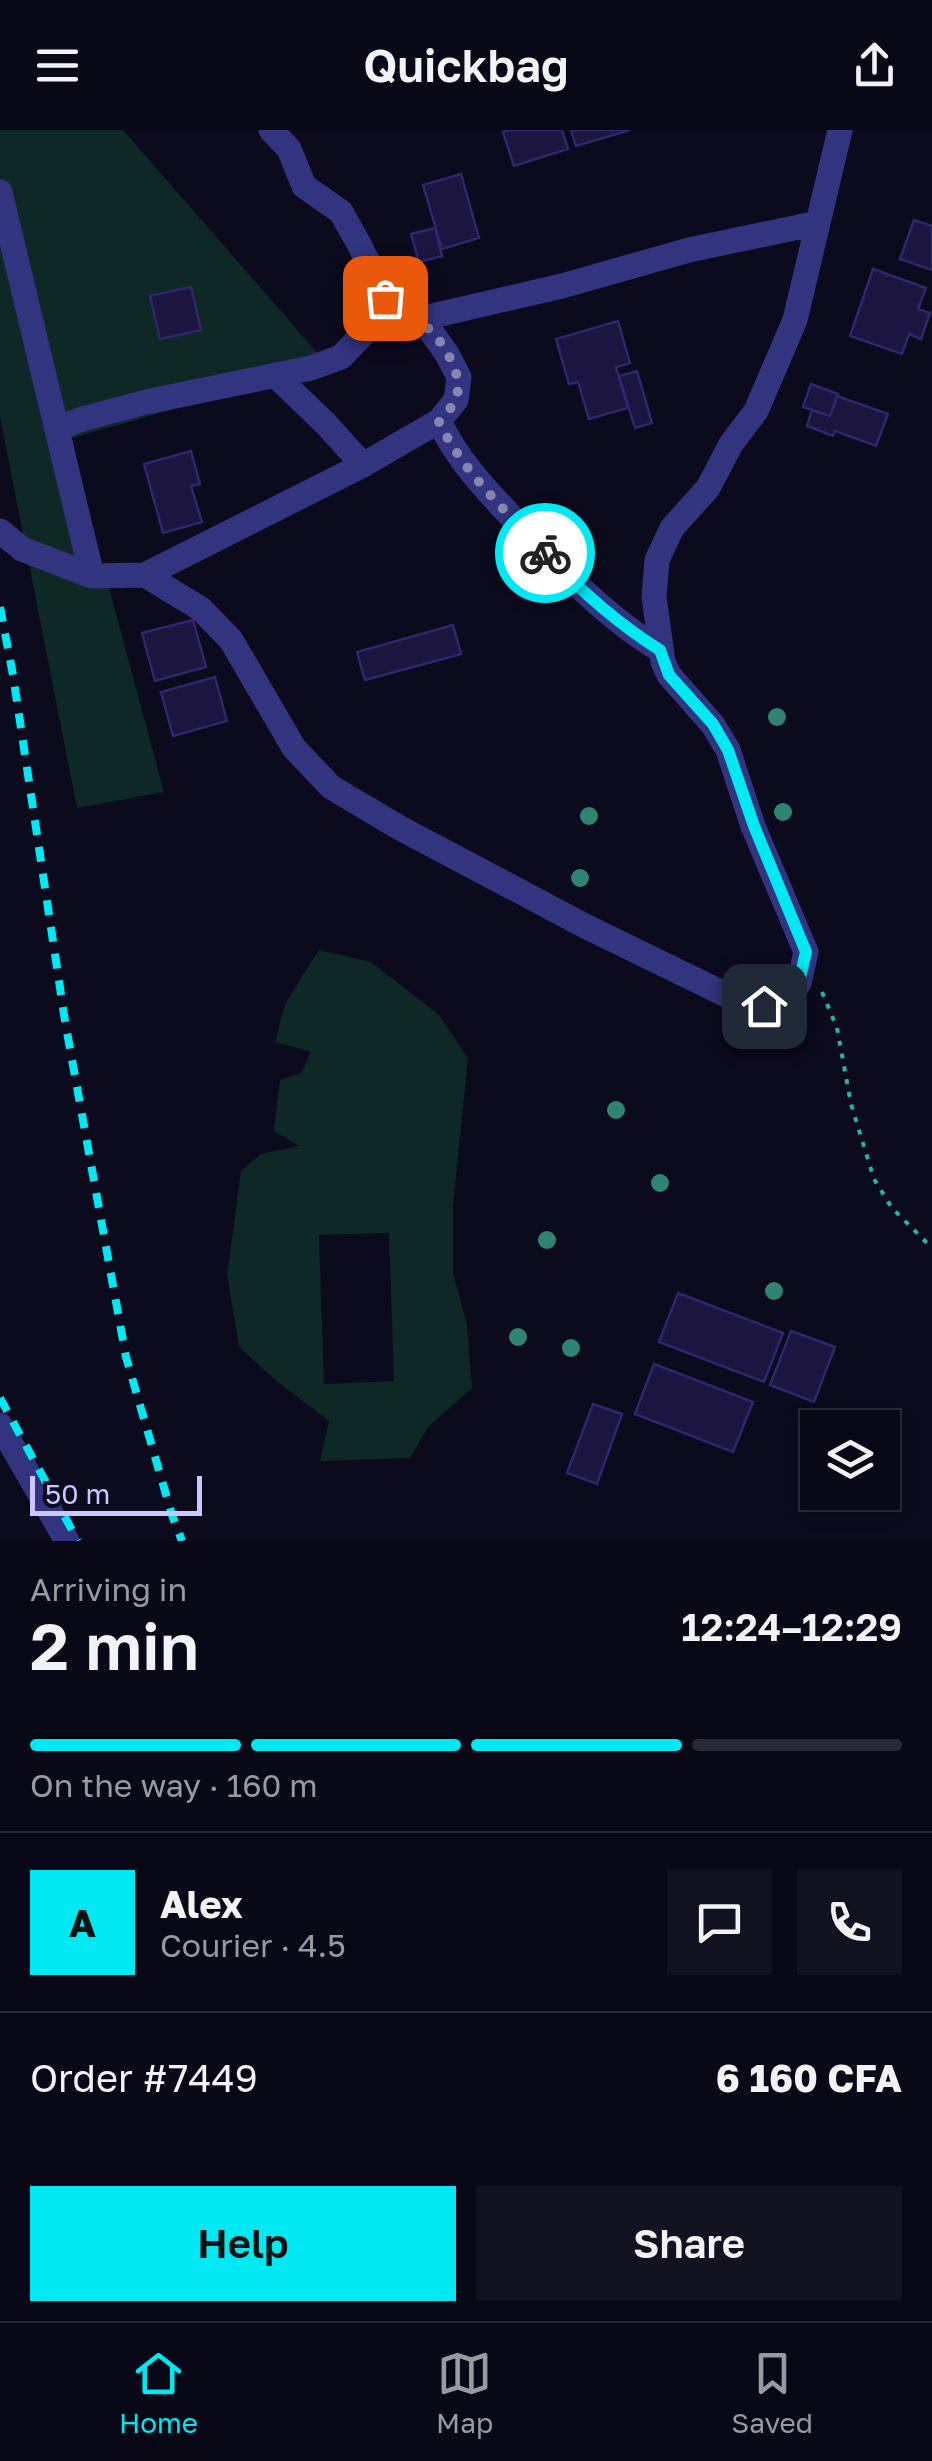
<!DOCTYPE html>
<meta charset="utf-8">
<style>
:root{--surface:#090816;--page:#12111f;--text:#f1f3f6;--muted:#999aa1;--line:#292935;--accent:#00e9f2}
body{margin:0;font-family:"Golos Text",sans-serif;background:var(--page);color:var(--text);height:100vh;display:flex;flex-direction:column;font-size:38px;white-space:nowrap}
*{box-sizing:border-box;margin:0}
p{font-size:32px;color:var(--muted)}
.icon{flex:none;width:55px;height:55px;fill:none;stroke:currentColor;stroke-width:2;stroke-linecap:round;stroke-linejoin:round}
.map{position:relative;height:1411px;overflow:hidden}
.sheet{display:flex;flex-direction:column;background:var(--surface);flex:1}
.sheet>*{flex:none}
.buttons{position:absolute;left:800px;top:1280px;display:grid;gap:20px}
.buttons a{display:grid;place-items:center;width:100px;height:100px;border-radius:0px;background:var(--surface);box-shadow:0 5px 15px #0003,0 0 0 2px var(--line);font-size:50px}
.scale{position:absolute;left:30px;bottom:25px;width:172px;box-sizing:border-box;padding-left:10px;border:5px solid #cac7ff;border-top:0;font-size:28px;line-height:35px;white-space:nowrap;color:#cac7ff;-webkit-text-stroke:8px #0c0a1d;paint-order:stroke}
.pin{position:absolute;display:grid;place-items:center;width:85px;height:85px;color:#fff;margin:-42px;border-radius:20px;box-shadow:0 5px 15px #0006}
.courier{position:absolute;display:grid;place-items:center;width:100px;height:100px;margin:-50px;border:8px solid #00e9f2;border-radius:50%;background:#fff;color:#222;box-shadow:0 2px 12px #0007}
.overview em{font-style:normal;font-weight:600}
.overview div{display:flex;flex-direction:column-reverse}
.overview{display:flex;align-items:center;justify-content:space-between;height:170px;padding:0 30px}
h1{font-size:65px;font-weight:600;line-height:75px}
.bar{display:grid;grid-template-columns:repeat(4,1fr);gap:15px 10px;align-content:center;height:120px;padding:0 30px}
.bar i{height:12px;border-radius:8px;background:var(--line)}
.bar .on{background:var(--accent)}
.bar p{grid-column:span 4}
.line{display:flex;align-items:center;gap:25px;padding:0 30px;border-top:2px solid var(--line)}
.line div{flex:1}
.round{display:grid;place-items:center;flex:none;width:105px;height:105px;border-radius:0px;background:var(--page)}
.primary-button{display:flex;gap:20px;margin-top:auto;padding:20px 30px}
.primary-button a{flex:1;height:115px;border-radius:0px;background:var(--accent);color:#111;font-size:40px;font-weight:600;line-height:115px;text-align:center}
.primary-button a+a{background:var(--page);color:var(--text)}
header{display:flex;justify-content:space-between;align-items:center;height:130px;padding:0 30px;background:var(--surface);font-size:45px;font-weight:600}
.menu{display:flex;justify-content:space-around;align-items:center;height:140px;border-top:2px solid var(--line);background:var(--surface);font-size:28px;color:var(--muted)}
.menu a{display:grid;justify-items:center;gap:5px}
.menu .on{color:var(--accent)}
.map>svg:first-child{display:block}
</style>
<header><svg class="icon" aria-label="menu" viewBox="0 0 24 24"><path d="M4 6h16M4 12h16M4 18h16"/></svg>Quickbag<svg class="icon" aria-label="share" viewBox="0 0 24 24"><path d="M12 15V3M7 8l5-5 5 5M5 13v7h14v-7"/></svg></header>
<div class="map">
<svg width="932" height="1411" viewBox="0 0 932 1411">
<rect width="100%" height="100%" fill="#0c0a1d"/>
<path fill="#0d2825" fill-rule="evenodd" d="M 0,0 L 123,0 L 328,235 L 69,309 L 164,662 L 77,678 L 0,287 Z
M 319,820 L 371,832 L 439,885 L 468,928 L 453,1076 L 453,1143 L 467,1194 L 472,1258 L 428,1297 L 410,1328 L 320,1331 L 329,1291 L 279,1253 L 239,1217 L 227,1145 L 241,1041 L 261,1024 L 299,1016 L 274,1001 L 280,950 L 301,943 L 311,922 L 275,912 L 285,874 ZM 389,1103 L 394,1251 L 324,1254 L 319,1105 Z"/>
<path fill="#1b153f" stroke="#2f266d" stroke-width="2.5" d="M 510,0 L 562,0 L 568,19 L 514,36 L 503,2 Z
M 571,0 L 630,0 L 576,16 Z
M 461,44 L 479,108 L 442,119 L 423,55 Z
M 914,90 L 932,96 L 932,140 L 900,129 Z
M 435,98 L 442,126 L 419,132 L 411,104 Z
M 873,139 L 926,158 L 918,179 L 930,183 L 921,209 L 909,204 L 902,224 L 850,206 Z
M 191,157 L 201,200 L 160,209 L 150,166 Z
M 618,191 L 630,233 L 616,237 L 628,278 L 589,289 L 578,252 L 569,254 L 556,209 Z
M 637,241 L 652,293 L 635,298 L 619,246 Z
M 811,254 L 838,264 L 830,286 L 803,277 Z
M 837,266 L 888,284 L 876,316 L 835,301 L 833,306 L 807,296 L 812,280 L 830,286 Z
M 191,321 L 200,354 L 191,356 L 202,392 L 163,403 L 144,334 Z
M 193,490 L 206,537 L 155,551 L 142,503 Z
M 453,495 L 461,524 L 365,550 L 357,522 Z
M 215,547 L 227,591 L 173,606 L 161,562 Z
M 678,1163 L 783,1203 L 764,1252 L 659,1212 Z
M 791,1201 L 835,1217 L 814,1272 L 770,1255 Z
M 654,1234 L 753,1272 L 733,1322 L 635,1284 Z
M 593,1274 L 622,1284 L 597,1354 L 567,1343 Z"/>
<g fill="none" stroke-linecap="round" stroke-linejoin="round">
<path stroke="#25b5a3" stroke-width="4" stroke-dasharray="5 8" stroke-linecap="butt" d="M 822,862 L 837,898 L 851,974 L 874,1049 L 892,1078 L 932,1118"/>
<path stroke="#323480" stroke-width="25" d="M 0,62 L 92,446
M 415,190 L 562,156 L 689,120 L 818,93
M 275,245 L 326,294 L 363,335
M 439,291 C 458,332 490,364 520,396 C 562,441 607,488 660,520
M 57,299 L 82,289 L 146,272 L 311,238 L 341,227 L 389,177
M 0,401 L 22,419 L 92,446 L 145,445 L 363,335 L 439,291 L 456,270 L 459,247 L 447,224 L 430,200 L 389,177 L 360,116 L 341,82 L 304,56 L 289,19 L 271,0
M 145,445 L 201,479 L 231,510 L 294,618 L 331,657 L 400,698 L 585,796 L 751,877 L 764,876 L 792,862 L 799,853 L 806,822 L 753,696 L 728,620 L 713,595 L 669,545 L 663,532 L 654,467 L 657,430 L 672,398 L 708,358 L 731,314 L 756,281 L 795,190 L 840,0
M 0,1295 L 67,1411"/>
<path stroke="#00e9f2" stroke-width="8" stroke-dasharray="15 12" stroke-linecap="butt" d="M 0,477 L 13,545 L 65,891 L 126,1227 L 172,1385 L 182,1411
M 0,1268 L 78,1411"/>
</g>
<g fill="#2f8371">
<circle cx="777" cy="587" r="9"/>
<circle cx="783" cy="682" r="9"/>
<circle cx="589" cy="686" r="9"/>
<circle cx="580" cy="748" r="9"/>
<circle cx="616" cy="980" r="9"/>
<circle cx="660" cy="1053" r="9"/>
<circle cx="547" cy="1110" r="9"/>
<circle cx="774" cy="1161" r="9"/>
<circle cx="518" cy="1207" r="9"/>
<circle cx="571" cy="1218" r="9"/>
</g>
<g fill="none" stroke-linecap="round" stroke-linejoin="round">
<path stroke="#8885b0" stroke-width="10" stroke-dasharray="0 18" d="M 385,168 C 394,188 415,186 430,200 C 446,216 467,251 454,272 C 451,279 444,286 439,292 C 463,342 507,382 545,423"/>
<path stroke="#00e9f2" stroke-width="12" d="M 545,423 C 579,459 618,494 660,520 L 669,545 L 713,594 L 728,620 L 754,696 L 806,822 L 799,852 L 792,862 L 764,876"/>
</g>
</svg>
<div class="buttons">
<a><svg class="icon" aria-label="layers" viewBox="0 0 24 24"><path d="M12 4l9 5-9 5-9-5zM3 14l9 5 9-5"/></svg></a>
</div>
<div class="scale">50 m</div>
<div class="pin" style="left:385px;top:168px;background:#ea580c"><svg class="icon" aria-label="bag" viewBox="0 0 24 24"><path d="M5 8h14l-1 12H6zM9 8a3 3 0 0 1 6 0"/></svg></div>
<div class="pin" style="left:764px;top:876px;background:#1f2937"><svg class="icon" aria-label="home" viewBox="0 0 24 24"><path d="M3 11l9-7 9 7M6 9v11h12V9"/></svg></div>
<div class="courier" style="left:545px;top:423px"><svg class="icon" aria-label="bike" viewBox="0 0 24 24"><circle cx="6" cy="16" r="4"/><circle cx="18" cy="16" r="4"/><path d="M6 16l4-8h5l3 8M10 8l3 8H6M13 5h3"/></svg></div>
</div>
<section class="sheet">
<div class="overview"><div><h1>2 min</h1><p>Arriving in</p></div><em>12:24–12:29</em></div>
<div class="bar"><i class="on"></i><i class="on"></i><i class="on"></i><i></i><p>On the way · 160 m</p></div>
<div class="line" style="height:180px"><b class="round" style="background:var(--accent);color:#111">A</b><div><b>Alex</b><p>Courier · 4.5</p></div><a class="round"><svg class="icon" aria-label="chat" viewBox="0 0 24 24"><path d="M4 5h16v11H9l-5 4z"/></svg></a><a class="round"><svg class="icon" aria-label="phone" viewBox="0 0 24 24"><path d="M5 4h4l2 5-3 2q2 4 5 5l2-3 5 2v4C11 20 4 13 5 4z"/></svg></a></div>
<div class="line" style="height:130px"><div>Order #7449</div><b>6 160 CFA</b></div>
<div class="primary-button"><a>Help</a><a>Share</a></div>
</section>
<nav class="menu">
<a class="on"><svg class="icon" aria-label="home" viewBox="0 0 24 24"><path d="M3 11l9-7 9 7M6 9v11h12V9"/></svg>Home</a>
<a><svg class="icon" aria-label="map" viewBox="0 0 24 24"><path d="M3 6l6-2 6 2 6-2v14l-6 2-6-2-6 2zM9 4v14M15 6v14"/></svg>Map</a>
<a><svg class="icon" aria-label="saved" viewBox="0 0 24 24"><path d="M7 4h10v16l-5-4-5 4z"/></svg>Saved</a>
</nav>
